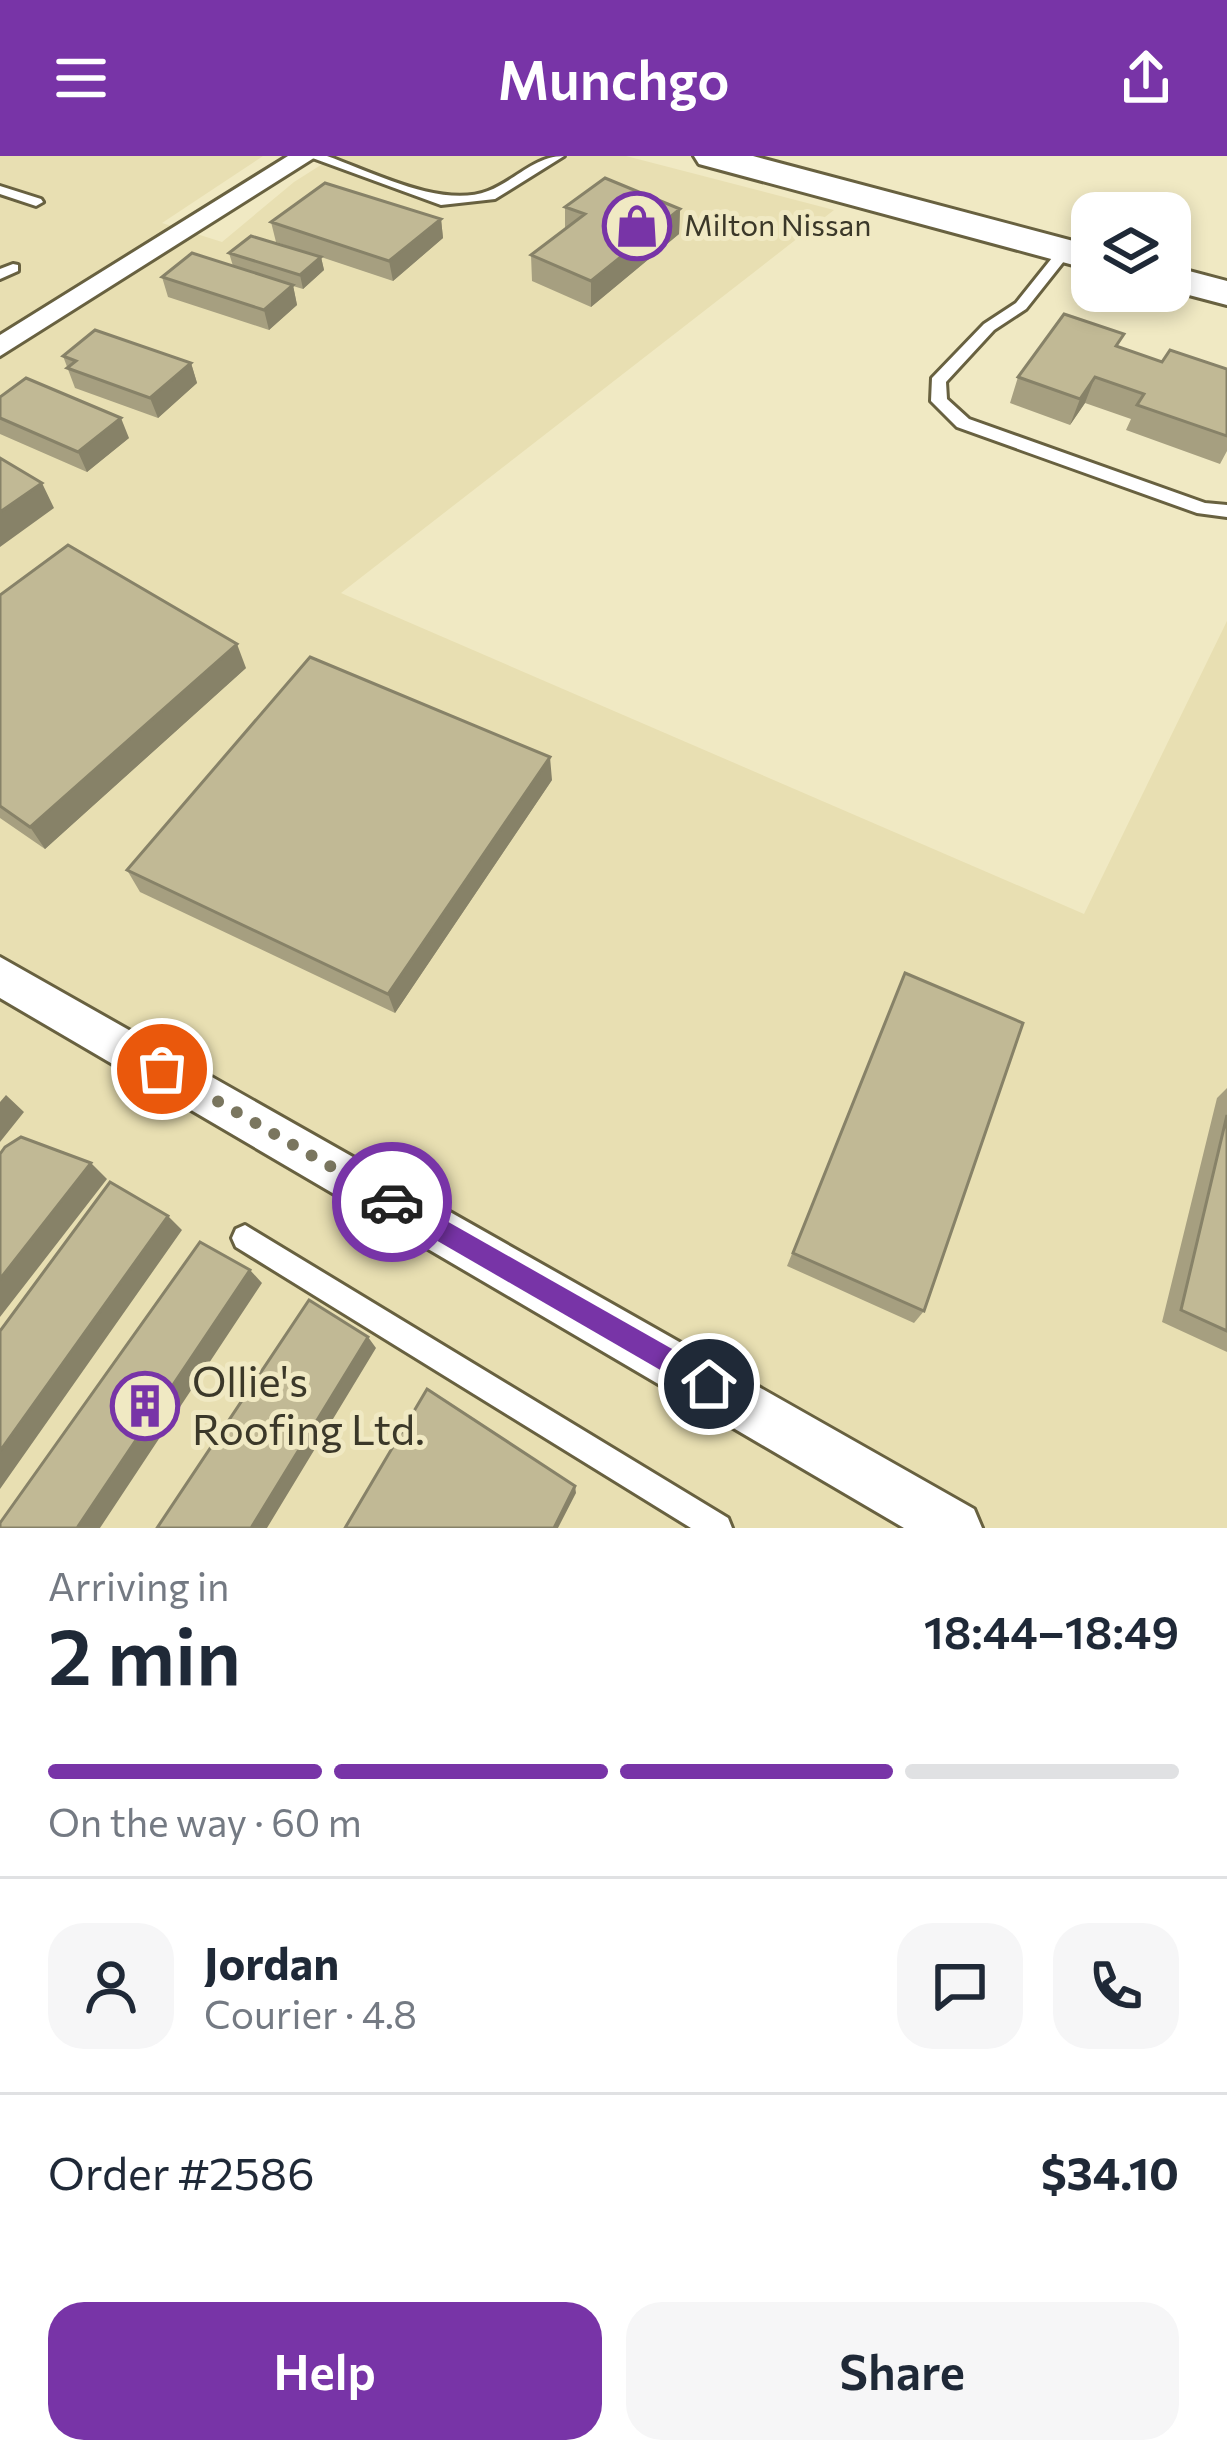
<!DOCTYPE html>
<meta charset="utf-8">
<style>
:root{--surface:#fff;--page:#f6f6f7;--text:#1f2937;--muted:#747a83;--line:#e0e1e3;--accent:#7834a7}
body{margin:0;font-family:Commissioner,sans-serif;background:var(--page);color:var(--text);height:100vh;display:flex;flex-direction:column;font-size:45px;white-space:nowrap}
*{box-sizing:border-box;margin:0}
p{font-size:39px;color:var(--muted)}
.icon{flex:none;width:66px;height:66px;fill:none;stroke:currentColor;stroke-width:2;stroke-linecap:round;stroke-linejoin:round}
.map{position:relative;height:1372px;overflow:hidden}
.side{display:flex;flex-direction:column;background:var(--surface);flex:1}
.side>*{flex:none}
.controls{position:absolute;left:1071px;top:36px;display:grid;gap:24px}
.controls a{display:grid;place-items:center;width:120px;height:120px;border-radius:24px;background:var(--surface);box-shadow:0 6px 18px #0003;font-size:60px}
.pin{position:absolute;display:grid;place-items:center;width:102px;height:102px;color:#fff;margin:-51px;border:6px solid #fff;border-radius:50%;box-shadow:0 3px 12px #0007}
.courier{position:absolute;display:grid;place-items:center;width:120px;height:120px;margin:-60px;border:9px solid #7834a7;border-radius:50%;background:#fff;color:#222;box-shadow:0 3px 15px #0007}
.head em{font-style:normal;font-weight:600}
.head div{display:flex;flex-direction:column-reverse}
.head{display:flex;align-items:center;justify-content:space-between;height:204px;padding:0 48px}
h1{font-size:78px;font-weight:600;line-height:90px}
.bar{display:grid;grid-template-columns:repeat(4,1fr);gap:18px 12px;align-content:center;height:144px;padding:0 48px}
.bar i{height:15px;border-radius:9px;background:var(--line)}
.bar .selected{background:var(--accent)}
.bar p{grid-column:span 4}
.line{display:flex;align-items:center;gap:30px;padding:0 48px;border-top:3px solid var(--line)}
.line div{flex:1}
.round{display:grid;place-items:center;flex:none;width:126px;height:126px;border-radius:36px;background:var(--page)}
.action{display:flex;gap:24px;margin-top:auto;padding:24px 48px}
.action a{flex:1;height:138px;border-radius:36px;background:var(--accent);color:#fff;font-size:48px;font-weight:600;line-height:138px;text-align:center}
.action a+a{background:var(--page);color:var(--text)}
header{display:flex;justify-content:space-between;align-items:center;height:156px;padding:0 48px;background:var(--accent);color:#fff;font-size:54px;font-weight:600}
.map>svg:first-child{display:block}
</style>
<header><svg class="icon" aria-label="menu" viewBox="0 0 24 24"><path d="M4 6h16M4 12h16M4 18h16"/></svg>Munchgo<svg class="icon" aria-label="share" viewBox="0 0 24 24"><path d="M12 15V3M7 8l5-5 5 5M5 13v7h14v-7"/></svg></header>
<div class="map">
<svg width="1227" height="1372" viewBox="0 0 1227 1372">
<rect width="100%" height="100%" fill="#f0e9c3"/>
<path fill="#e8dfb2" d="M 0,0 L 263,0 L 162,67 L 222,86 L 294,26 L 335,0 L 626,0 L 834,54 L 341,437 L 1084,758 L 1227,465 L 1227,1372 L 0,1372 Z"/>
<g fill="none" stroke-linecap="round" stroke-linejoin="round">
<g stroke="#686140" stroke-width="6">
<path id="lane" d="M 307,0 L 327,0 C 372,16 442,53 488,35 C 515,25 534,0 564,0 L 495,43 L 441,49 Z
M 0,30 L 41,43 L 43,46 L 36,50 L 0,38 Z
M 1060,92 L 1072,95 L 1026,153 L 994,174 L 946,226 L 947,243 L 969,263 L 1205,347 L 1227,349 L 1227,361 L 1197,357 L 957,271 L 931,245 L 932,222 L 984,168 L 1016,147 Z
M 13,108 L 18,109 L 18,115 L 0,123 L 0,113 Z
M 245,1069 L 728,1362 L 732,1372 L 691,1372 L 236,1091 L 232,1082 L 236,1073 Z"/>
</g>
<g stroke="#686140" stroke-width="6">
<path id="street" d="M 288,0 L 317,0 L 0,200 L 0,179 Z
M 0,801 L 974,1353 L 982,1372 L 904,1372 L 0,842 Z"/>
</g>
<g stroke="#686140" stroke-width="6">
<path id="secondary" d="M 694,0 L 753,0 L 1092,90 L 1092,114 L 699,8 Z
M 1170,110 L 1227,125 L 1227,149 L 1170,134 Z"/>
</g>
<use href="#lane" fill="#fff" fill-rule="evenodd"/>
<use href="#street" fill="#fff" fill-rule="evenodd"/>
<use href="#secondary" fill="#fff" fill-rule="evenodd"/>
</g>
<path fill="#a69f80" d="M 565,51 L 680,53 L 679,78 L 591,151 L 532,125 L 531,99 L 565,73 Z
M 441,63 L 443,82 L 393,125 L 321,101 L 324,114 L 303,133 L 293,130 L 297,149 L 269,174 L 168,141 L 162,121 L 233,110 L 229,97 L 317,100 L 276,86 L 271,66 Z
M 1119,191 L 1162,206 L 1227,213 L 1227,295 L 1220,308 L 1126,274 L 1131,263 L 1085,247 L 1070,269 L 1010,247 L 1018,221 Z
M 63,200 L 191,207 L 197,227 L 158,262 L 75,232 Z
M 0,241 L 129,282 L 87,316 L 0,278 Z
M 0,439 L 246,512 L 45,693 L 0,662 Z
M 552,624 L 395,857 L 140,736 L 127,714 Z
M 905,817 L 924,1155 L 914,1167 L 787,1110 Z
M 1227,932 L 1227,1196 L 1162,1166 L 1217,942 Z"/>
<path fill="#878268" d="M 680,53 L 679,78 L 591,151 L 591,125 Z
M 441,63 L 443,82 L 393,125 L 389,105 Z
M 321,101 L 324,114 L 303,133 L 300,119 Z
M 293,129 L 297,149 L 269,174 L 264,154 Z
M 191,207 L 197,227 L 158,262 L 150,242 Z
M 1095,221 L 1085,247 L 1070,269 L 1080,243 Z
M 121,262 L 129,282 L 87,316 L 78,296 Z
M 42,327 L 54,352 L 0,391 L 0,356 Z
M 237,488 L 246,512 L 45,693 L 30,671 Z
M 550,601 L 552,624 L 395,857 L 388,838 Z
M 6,939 L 24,956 L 0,986 L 0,946 Z
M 91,1007 L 107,1023 L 0,1161 L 0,1123 Z
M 168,1060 L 182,1074 L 0,1333 L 0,1295 Z
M 250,1114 L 262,1127 L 100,1372 L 77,1372 Z
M 368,1181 L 376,1192 L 267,1372 L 251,1372 Z
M 575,1330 L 576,1337 L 558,1372 L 554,1372 Z"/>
<path fill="#c1b995" stroke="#878268" stroke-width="3" d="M 605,22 L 680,53 L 591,125 L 531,99 L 585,58 L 565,51 Z
M 325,27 L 441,63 L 389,105 L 271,66 Z
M 251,80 L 321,101 L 300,119 L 229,97 Z
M 192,97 L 293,129 L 264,154 L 162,121 Z
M 1064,158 L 1124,178 L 1116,190 L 1162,206 L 1170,194 L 1227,213 L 1227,280 L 1137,249 L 1144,238 L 1095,221 L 1080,243 L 1018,221 Z
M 95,174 L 191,207 L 150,242 L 67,212 L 76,205 L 63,200 Z
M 26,222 L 121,262 L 78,296 L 0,262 L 0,241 Z
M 0,302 L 42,327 L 0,356 Z
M 68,389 L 237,488 L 30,671 L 0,650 L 0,439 Z
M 310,501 L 550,601 L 388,838 L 127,714 Z
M 905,817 L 1023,867 L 924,1155 L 793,1097 Z
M 1227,959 L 1227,1175 L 1181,1154 Z
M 21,981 L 91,1007 L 0,1123 L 0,998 L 5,991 Z
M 110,1026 L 168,1060 L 0,1295 L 0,1175 Z
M 200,1086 L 250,1114 L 77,1372 L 0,1372 L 0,1367 Z
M 309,1144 L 368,1181 L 251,1372 L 157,1372 Z
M 427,1233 L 575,1330 L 554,1372 L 345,1372 Z"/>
<path fill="#7834a7" d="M 392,1034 L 718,1219 L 722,1228 L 718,1237 L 709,1241 L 700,1237 L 384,1054 L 384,1038 Z"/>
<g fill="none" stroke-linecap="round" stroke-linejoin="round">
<path stroke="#7a765f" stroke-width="12" stroke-dasharray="0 21.6" d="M 162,913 L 392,1046"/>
</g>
<defs>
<g id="shop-ring" transform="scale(3.45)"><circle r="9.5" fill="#f0e9c3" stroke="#7834a7" stroke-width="1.5"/><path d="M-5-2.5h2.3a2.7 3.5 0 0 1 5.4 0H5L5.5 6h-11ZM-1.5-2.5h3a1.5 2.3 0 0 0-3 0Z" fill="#7834a7"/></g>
<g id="building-ring" transform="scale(3.45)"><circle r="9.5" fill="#f0e9c3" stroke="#7834a7" stroke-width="1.5"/><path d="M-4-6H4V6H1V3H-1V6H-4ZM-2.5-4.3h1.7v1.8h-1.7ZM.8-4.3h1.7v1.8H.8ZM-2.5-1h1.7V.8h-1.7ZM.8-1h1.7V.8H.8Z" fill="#7834a7"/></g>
</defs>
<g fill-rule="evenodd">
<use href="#shop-ring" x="637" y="70"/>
<use href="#building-ring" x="145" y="1250"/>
</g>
<g text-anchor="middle" stroke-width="10" stroke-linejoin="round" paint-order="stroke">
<g font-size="30" fill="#3b3829" stroke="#f0e9c3" text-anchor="start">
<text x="684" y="80">Milton Nissan</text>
</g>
<g font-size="42" fill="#3b3829" stroke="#f0e9c3" text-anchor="start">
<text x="192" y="1241">Ollie's<tspan x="192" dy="48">Roofing Ltd.</tspan></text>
</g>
</g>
</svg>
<div class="controls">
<a><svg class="icon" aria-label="layers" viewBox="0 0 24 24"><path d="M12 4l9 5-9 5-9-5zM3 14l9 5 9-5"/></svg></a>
</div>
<div class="pin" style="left:162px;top:913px;background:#ea580c"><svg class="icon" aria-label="bag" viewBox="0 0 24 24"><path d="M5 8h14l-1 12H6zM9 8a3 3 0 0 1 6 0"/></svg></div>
<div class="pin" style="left:709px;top:1228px;background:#1f2937"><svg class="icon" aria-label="home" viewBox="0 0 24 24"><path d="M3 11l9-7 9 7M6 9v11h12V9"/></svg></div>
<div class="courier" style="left:392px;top:1046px"><svg class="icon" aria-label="car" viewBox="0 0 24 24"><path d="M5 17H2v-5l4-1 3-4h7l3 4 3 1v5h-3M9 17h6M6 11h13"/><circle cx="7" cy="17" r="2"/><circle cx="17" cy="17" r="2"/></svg></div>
</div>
<section class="side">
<div class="head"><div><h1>2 min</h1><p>Arriving in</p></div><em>18:44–18:49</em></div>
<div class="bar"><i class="selected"></i><i class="selected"></i><i class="selected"></i><i></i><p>On the way · 60 m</p></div>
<div class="line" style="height:216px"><a class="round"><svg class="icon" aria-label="person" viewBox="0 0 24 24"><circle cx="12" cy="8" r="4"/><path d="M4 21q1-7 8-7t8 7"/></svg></a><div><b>Jordan</b><p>Courier · 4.8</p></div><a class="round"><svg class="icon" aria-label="chat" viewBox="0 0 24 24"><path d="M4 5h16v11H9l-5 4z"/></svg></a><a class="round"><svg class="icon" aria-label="phone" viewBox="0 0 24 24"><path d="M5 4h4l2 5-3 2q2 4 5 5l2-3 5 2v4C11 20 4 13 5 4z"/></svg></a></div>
<div class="line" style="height:156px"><div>Order #2586</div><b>$34.10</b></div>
<div class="action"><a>Help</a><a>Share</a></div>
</section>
